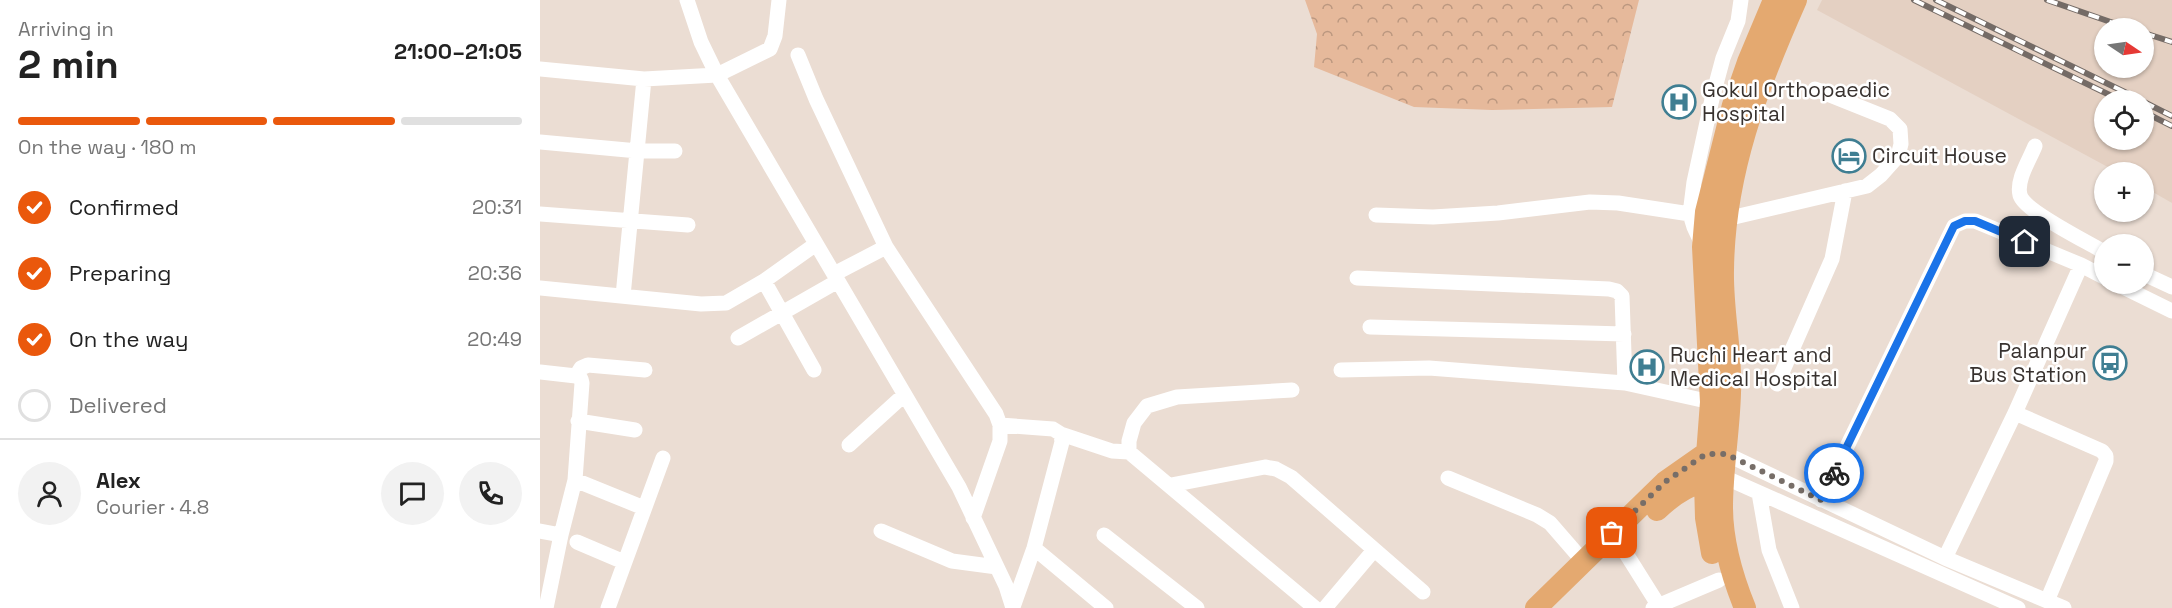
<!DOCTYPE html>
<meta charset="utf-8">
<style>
:root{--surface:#fff;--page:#f2f2f2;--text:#222;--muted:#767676;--line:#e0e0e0;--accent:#ea580c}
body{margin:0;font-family:"Space Grotesk",sans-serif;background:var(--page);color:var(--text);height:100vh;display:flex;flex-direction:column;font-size:22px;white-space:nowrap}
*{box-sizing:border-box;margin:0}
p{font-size:20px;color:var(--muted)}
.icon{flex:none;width:33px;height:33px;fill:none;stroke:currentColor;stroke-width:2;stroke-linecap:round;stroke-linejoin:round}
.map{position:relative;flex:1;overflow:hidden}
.panel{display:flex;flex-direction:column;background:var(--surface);width:540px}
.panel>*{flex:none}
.needle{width:39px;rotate:103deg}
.buttons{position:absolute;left:1554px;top:18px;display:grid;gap:12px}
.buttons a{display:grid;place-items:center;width:60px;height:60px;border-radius:50%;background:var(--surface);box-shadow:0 2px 4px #0004;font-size:30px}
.pin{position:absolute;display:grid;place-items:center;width:51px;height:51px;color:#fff;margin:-26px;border-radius:12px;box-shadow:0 3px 9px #0006}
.courier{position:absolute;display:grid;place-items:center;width:60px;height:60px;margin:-30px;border:4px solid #1a73e8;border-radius:50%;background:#fff;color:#222;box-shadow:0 2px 8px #0007}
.head em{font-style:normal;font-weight:600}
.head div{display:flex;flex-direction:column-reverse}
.head{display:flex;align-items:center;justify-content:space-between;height:102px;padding:0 18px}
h1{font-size:39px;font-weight:600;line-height:45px}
.bar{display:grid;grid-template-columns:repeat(4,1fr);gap:9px 6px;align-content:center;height:72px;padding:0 18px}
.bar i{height:8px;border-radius:4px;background:var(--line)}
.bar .current{background:var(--accent)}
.bar p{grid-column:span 4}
.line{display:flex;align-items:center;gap:15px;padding:0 18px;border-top:2px solid var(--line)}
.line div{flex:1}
.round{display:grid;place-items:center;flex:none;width:63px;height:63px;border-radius:32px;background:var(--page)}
ol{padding:0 18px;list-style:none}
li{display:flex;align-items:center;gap:18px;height:66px}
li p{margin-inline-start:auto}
li .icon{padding:6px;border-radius:50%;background:var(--accent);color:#fff;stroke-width:4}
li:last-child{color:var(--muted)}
li i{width:33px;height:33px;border:3px solid var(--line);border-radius:50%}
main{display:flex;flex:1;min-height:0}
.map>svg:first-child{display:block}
</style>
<main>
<section class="panel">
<div class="head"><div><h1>2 min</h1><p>Arriving in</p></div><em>21:00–21:05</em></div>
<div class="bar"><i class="current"></i><i class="current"></i><i class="current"></i><i></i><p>On the way · 180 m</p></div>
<ol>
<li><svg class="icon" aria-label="check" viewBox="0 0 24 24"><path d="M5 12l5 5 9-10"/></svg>Confirmed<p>20:31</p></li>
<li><svg class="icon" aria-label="check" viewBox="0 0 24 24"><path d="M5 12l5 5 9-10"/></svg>Preparing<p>20:36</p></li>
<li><svg class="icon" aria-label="check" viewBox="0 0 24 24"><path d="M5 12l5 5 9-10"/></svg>On the way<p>20:49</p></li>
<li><i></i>Delivered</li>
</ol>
<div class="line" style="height:108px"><a class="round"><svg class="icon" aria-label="person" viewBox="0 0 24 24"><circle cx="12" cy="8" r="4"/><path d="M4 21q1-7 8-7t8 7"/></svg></a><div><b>Alex</b><p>Courier · 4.8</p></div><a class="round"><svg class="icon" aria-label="chat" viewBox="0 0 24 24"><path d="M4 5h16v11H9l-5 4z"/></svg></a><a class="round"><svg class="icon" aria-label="phone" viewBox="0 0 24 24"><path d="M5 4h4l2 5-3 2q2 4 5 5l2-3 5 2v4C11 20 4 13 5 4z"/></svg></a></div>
</section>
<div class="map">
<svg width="1632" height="608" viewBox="0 0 1632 608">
<defs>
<pattern id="park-crowns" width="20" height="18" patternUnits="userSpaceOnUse" patternTransform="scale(1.5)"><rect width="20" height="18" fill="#e6b99b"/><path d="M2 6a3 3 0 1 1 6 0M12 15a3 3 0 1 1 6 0" fill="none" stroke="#bb977f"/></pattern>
</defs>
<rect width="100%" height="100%" fill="#ebddd3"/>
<path fill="#e4d0c2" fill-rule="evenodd" d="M 1282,0 L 1632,0 L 1632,203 L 1604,187 L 1604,172 L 1577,172 L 1277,10 ZM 1564,28 L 1604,28 L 1604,68 L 1564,68 ZM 1564,100 L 1604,100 L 1604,140 L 1564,140 Z"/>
<path fill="url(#park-crowns)" d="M 765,0 L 1099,0 L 1072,107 L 952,110 L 874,107 L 774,67 L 777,34 Z"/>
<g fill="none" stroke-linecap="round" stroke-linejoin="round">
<path stroke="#fff" stroke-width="15" d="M 147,0 L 161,42 L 177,75 L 419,487 L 466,586 L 473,608
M 258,55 L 276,99 L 346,247 L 456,414 L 460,425 L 460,441 L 433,518
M 0,69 L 104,79 L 177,75 L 230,49 L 235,36 L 239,0
M 0,142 L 98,151 L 135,151
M 1495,146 C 1490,159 1476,180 1480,195 C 1484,211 1548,242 1564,252
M 0,214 L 148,225
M 836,215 L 893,217 L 958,213 L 1050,202 L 1078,203 L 1150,214
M 1186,219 L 1327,186 L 1341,175 L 1358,156 L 1361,144 L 1360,129 L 1350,119 L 1275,89
M 1162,244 L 1154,227 L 1150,214 L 1154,182 L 1172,99 L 1183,58 L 1198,21 L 1201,0
M 294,274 L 346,247
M 1604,274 L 1632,287
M 817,278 L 1069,289 L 1077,291 L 1082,296 L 1085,383
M 224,281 L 274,370
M 1577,284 L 1632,311
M 0,288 L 161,304 L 186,303 L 224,281 L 276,244
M 83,296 L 104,79
M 830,327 L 1084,334
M 198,338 L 298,281
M 801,370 L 889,368 L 1085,383 L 1171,402
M 0,372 L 36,376 L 41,379 L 42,383 L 35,480 L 21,535
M 36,376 L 41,368 L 48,365 L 105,370
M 1237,384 L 1292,259 L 1305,191
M 752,390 L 637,397 L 607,406 L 594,423 L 589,441 L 589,452 L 775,608
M 1475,413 L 1562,451 L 1566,456 L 1566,461 L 1507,601
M 38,421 L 95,430
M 460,425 L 513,429 L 521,434 L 522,442 L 494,548 L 473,607
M 521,434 L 572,451 L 589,452
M 309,445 L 364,395
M 1186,454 L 1405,558 L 1524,608
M 1184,477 L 1478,608
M 908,478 L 997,515 L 1010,523 L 1043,561
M 35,480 L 104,508
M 631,485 L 725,467 L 736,469 L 751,477 L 883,592
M 1219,493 L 1229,550 L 1252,608
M 1281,500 L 1414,226 L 1425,221 L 1435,221 L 1541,265 L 1564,277
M 0,531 L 21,535 L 6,608
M 341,531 L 412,561 L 457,567
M 564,535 L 657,608
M 37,542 L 84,562
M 1080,544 L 1119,606
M 494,548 L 566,608
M 1405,558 L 1475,413 L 1541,265
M 68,608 L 123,458
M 785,608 L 834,550
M 1113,608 L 1179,580"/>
<path stroke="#e4a970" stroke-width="22" d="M 1117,510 C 1136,492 1151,483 1177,479
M 1172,553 L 1166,518 L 1165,481 L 1171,402 L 1163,247 L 1166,212 L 1193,105 L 1208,62 L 1234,0
M 996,608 L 1125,482 L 1165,454 L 1178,454
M 1205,608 C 1192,576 1182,542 1182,507 C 1182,469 1189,431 1190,393 C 1192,352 1182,311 1183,270 C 1184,173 1217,88 1256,0"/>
<g stroke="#746b66" stroke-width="6">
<path id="rail" d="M 1374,0 L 1580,100
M 1396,0 L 1601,100
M 1507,0 L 1588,28
M 1604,33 L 1632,42
M 1604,102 L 1632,116
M 1604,112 L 1632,126"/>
</g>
<use href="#rail" stroke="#fff" stroke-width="4" stroke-dasharray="11" stroke-linecap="butt"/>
</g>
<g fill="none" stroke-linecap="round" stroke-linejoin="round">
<path stroke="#776e68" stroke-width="6" stroke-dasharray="0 10.8" d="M 1072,533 L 1125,482 L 1166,454 L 1186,454 L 1281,500 L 1294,473"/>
<path stroke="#1a73e8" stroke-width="8" d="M 1294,473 L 1414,226 L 1425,221 L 1435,221 L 1485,242"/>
</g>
<defs>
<g id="hospital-ring" transform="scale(1.725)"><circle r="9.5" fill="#fff" stroke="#3f7e92" stroke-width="1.5"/><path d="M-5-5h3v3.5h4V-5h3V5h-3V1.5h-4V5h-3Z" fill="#3f7e92"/></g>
<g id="hotel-ring" transform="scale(1.725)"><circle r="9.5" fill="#fff" stroke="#3f7e92" stroke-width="1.5"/><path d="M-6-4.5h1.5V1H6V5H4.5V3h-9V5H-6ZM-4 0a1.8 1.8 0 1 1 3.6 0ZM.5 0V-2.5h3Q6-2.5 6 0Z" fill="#3f7e92"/></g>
<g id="bus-ring" transform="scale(1.725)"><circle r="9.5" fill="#fff" stroke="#3f7e92" stroke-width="1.5"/><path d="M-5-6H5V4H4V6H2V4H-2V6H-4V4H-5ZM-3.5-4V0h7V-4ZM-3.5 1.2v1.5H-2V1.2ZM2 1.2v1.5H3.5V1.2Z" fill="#3f7e92"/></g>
</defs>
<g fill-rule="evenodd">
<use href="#hospital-ring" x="1139" y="102"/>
<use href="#hotel-ring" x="1309" y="156"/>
<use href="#bus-ring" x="1570" y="363"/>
<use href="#hospital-ring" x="1107" y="367"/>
</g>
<g text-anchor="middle" stroke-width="5" stroke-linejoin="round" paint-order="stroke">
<g font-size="21" fill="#38322f" stroke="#fff" text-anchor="start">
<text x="1162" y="97">Gokul Orthopaedic<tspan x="1162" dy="24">Hospital</tspan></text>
<text x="1332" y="163">Circuit House</text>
<text x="1547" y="358" text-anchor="end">Palanpur<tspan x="1547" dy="24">Bus Station</tspan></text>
<text x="1130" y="362">Ruchi Heart and<tspan x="1130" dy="24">Medical Hospital</tspan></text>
</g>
</g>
</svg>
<div class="buttons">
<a><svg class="needle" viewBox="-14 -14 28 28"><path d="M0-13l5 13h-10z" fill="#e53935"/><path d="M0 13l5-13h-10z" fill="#767676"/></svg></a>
<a><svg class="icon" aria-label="locate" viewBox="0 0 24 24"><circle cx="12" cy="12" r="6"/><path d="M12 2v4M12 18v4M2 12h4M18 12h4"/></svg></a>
<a>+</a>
<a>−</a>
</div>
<div class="pin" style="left:1072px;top:533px;background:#ea580c"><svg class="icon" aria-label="bag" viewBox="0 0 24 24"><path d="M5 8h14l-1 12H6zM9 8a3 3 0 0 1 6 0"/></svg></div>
<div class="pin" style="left:1485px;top:242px;background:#1f2937"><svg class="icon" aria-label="home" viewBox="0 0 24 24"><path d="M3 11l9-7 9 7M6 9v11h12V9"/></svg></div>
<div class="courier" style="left:1294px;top:473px"><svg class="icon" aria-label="bike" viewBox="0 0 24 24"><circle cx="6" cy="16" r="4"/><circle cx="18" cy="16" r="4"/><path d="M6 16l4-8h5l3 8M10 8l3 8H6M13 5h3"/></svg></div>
</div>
</main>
